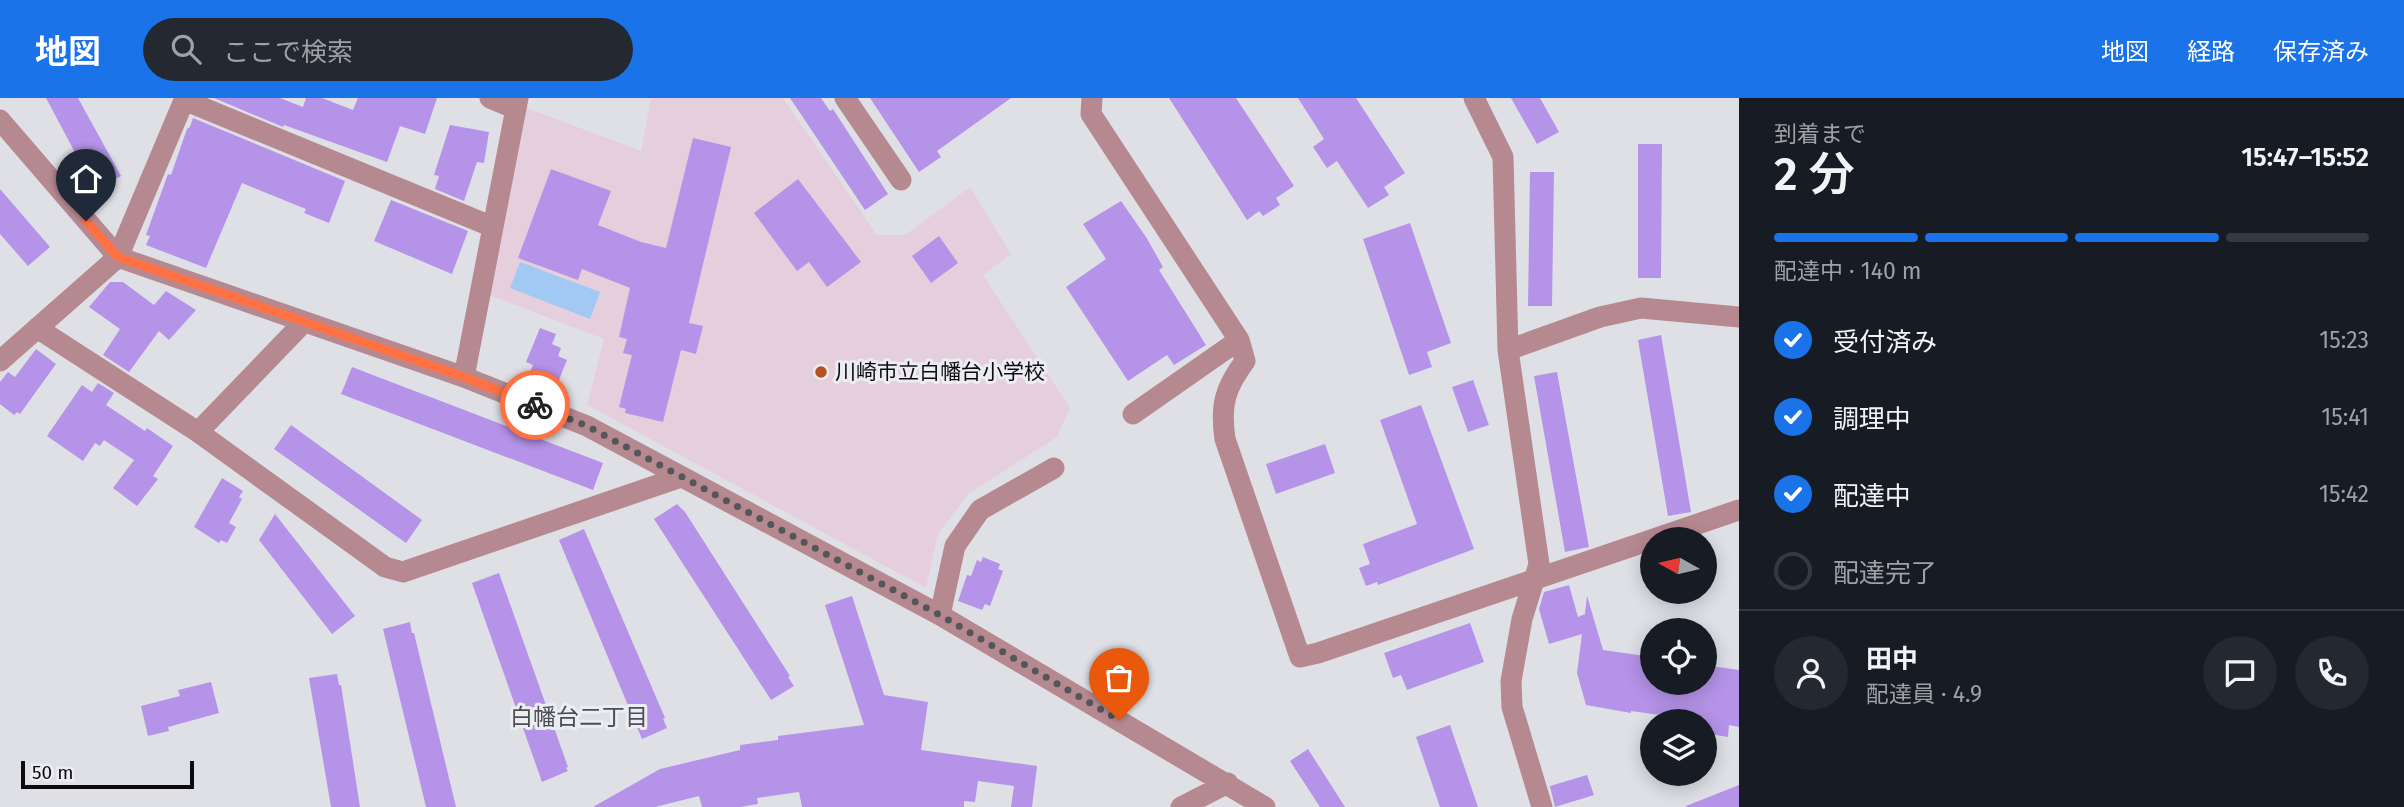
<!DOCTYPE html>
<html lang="ja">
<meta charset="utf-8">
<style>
:root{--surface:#171b24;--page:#242831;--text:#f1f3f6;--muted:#9ea1a6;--line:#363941;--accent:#1a73e8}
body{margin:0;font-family:"Fira Sans","Noto Sans JP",sans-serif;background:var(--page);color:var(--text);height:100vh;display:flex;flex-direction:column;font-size:26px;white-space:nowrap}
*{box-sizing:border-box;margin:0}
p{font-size:23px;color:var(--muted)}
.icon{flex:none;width:38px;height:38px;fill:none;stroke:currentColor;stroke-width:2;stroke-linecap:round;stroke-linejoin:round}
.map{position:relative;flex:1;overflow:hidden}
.side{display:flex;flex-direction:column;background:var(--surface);width:665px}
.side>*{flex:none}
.needle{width:46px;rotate:278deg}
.buttons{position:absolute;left:1640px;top:429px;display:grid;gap:14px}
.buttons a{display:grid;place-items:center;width:77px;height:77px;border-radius:50%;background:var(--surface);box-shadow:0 4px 18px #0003;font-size:35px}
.scale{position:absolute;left:21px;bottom:18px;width:173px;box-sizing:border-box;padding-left:7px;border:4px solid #0b0b0d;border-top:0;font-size:19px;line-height:24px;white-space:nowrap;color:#0b0b0d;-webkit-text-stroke:5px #ecedf3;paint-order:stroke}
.pin{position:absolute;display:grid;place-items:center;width:60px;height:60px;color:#fff;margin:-72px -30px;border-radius:50% 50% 50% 0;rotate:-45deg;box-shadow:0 0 7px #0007}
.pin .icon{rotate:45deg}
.courier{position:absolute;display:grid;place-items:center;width:70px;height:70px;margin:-35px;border:5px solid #ff7043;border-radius:50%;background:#fff;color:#222;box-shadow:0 2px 9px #0007}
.summary em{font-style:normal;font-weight:600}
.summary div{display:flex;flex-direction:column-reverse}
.summary{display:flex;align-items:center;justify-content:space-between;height:119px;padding:0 35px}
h1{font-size:46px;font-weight:600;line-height:52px}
.bar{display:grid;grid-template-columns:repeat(4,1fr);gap:10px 7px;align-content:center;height:84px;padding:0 35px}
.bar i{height:9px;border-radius:5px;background:var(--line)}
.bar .on{background:var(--accent)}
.bar p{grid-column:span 4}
.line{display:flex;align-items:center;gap:18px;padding:0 35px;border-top:2px solid var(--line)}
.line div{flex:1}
.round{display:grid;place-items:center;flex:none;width:74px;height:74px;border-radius:37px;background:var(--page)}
ol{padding:0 35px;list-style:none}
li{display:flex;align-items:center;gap:21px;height:77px}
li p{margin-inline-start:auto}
li .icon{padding:7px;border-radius:50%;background:var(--accent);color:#fff;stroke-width:4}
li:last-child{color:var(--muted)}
li i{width:38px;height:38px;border:4px solid var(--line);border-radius:50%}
header{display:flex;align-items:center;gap:42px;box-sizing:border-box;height:98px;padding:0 35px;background:var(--accent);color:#fff}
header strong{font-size:33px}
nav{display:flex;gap:38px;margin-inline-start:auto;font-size:24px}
.search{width:490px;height:63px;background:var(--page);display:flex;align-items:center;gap:18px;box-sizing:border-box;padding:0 24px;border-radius:38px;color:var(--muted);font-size:26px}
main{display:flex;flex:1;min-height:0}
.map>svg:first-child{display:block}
</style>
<header>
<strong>地図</strong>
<div class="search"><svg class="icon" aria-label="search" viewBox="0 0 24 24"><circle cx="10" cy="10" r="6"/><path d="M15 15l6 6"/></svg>ここで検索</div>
<nav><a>地図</a><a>経路</a><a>保存済み</a></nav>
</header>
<main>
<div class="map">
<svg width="1739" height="709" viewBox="0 0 1739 709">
<rect width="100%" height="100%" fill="#dfe0e6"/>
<path fill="#e6cfdc" d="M 651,0 L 783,0 L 877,137 L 905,137 L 970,89 L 1011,156 L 983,177 L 1070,310 L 1057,339 L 968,396 L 938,436 L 926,490 L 587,307 L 604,241 L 489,197 L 527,10 L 641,53 Z"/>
<path fill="#a2c8f4" d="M 520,164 L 600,194 L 590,221 L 510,190 Z"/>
<path fill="#b593e8" d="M 46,0 L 78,0 L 121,78 L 95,92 Z
M 214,0 L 280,0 L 303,9 L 306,0 L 322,0 L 353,12 L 358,0 L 437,0 L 425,36 L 400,28 L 387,64 L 284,27 L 283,29 Z
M 790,0 L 821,0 L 830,13 L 833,11 L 888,96 L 865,112 Z
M 870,0 L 1011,0 L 937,53 L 941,59 L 919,74 Z
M 1169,0 L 1236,0 L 1294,88 L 1276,100 L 1280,107 L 1263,118 L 1259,113 L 1247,122 Z
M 1298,0 L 1356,0 L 1405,75 L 1384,89 L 1389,97 L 1368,110 L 1337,63 L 1327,70 L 1313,49 L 1324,41 Z
M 1511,0 L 1540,0 L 1559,34 L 1537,46 Z
M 193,20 L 345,83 L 329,125 L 304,115 L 306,111 L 242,85 L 206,170 L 146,147 L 150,138 L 146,137 L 168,76 L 171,77 L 187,31 L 190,29 Z
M 450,27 L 489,34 L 484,65 L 477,64 L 464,103 L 435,91 L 439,78 L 434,77 Z
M 693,40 L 731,49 L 689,225 L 703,228 L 696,256 L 681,252 L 663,324 L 625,315 L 626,311 L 619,309 L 632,257 L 623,255 L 627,241 L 619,239 L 630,190 L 582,171 L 578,182 L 518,160 L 551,71 L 611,93 L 598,127 L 641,144 L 666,150 Z
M 1638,46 L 1662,46 L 1661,180 L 1638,180 Z
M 1530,74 L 1554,74 L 1552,208 L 1528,208 Z
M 798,81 L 861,164 L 827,189 L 809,164 L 797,173 L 754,115 Z
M 0,91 L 50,149 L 28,168 L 0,136 Z
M 391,102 L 468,133 L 452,176 L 374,143 Z
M 1121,103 L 1146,139 L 1163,169 L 1159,172 L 1206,247 L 1174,267 L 1167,257 L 1128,283 L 1066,189 L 1106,161 L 1083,126 Z
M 1410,125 L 1451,245 L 1427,254 L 1432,269 L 1409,277 L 1363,141 Z
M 939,138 L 958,165 L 931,185 L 912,158 Z
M 110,184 L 123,184 L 154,207 L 166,193 L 196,212 L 169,242 L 159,233 L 129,274 L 103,257 L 120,231 L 89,209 Z
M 540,230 L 556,236 L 552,246 L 561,250 L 558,258 L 567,262 L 554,294 L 526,283 L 533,267 L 526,264 Z
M 1661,237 L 1691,414 L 1668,418 L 1638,242 Z
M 36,251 L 56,266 L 20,316 L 17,314 L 14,317 L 0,306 L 0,284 L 8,274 L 15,279 Z
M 352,269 L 603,365 L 593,392 L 341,296 Z
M 1557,274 L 1589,449 L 1565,454 L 1534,278 Z
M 1473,282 L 1489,327 L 1468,334 L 1452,289 Z
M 98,285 L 114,295 L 106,307 L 145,333 L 147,330 L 173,348 L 153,378 L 158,381 L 137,408 L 113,390 L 134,362 L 104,342 L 100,348 L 95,345 L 83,363 L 47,338 L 82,287 L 92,294 Z
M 1421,307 L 1474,451 L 1378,487 L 1377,484 L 1366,488 L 1359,470 L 1370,466 L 1363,446 L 1417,426 L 1380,322 Z
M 291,327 L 422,422 L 406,445 L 274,351 Z
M 1325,346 L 1335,375 L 1276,396 L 1266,366 Z
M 222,380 L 243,393 L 239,399 L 242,401 L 229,425 L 236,429 L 227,445 L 221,442 L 219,445 L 194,429 Z
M 677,406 L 685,414 L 790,578 L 788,579 L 794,588 L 771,602 L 654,421 Z
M 275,416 L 355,518 L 332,536 L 259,442 Z
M 584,431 L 665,620 L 663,621 L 667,630 L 642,641 L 559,442 Z
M 983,459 L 1000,466 L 998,471 L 1003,473 L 990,508 L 985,506 L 982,512 L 958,503 L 967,477 L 971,478 L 977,462 L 981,464 Z
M 499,475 L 568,669 L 566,670 L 568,673 L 542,684 L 472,485 Z
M 1569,487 L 1578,519 L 1585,516 L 1587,498 L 1603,552 L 1652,559 L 1652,584 L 1704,584 L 1704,567 L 1739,572 L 1739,629 L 1729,627 L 1728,639 L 1704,635 L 1704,623 L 1631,613 L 1631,615 L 1586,607 L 1577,575 L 1582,536 L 1549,546 L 1539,511 L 1544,494 Z
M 852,498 L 884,597 L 928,604 L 921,652 L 1037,668 L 1032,709 L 1011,709 L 1014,688 L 978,683 L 975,704 L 964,703 L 964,709 L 802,709 L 799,694 L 757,700 L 758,706 L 740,709 L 702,709 L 699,698 L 655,709 L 593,709 L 660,671 L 740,652 L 740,647 L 778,642 L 778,638 L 864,627 L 825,507 Z
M 410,524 L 412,535 L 414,535 L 456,709 L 426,709 L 383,531 Z
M 1470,525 L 1484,564 L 1407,592 L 1401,577 L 1393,580 L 1384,555 Z
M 337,576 L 339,587 L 341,587 L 360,709 L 331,709 L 309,580 Z
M 211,584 L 219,615 L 168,629 L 169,633 L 148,638 L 141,608 L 180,598 L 178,592 Z
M 1450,627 L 1478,709 L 1440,709 L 1416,639 Z
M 1308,651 L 1345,709 L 1320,709 L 1290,663 Z
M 1587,677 L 1594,697 L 1555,709 L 1550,688 Z
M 1739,687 L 1739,709 L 1686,709 L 1686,708 Z"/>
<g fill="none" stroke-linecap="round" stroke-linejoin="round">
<path stroke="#b68991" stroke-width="21" d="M 490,0 L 516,11
M 845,0 L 901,82
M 1092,0 L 1091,16 L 1239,242 L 1245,263 C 1225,290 1220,307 1225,341 L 1300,559 L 1318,555 L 1739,412
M 1474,0 L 1503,59 L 1508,252 L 1539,466 L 1522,521 L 1511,583 L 1512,609 L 1542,709
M 184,2 L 493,129
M 0,22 L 118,159 L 464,279 L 587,328 L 940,517 L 1265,709
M 37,230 L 198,334 L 385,469 L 403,474 L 681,379
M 1508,252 L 1600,219 L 1641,210 L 1739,219
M 0,263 L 118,159 L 185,0
M 464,279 L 518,0
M 1133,316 L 1239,242
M 198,334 L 304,224
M 940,517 L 955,448 L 980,412 L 1054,370
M 1181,709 L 1228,685"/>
</g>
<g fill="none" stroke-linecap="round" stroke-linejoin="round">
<path stroke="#555659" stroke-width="7" stroke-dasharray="0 12.6" d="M 535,307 L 587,328 L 940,517 L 1119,622"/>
<path stroke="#ff7043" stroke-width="9" d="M 86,123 L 118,159 L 464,279 L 535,307"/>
</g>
<circle fill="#b65121" stroke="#ecedf3" stroke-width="2.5" cx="821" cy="274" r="7"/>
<g text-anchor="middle" stroke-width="6" stroke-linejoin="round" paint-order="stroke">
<g font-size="21" fill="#0b0b0d" stroke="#ecedf3" text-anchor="start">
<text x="835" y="281">川崎市立白幡台小学校</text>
</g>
<g font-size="23" fill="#4c4e52" stroke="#ecedf3">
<text x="579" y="627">白幡台二丁目</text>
</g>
</g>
</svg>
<div class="buttons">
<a><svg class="needle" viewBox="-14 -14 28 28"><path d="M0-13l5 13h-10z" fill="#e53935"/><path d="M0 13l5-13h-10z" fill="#9ea1a6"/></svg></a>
<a><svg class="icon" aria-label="locate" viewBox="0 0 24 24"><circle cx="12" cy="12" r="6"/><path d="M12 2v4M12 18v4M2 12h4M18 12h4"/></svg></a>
<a><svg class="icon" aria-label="layers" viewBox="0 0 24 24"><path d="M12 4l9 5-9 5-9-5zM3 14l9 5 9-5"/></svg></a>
</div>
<div class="scale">50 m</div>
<div class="pin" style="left:1119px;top:622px;background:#ea580c"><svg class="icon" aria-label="bag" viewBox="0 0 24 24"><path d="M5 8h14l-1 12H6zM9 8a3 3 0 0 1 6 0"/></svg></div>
<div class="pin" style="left:86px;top:123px;background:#1f2937"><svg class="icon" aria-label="home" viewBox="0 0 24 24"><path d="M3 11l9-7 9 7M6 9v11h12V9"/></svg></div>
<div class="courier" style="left:535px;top:307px"><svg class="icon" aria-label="bike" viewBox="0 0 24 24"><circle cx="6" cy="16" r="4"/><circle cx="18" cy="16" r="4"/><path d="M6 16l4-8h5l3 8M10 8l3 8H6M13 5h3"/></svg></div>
</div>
<section class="side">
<div class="summary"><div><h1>2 分</h1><p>到着まで</p></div><em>15:47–15:52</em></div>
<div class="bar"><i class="on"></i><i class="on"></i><i class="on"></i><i></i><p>配達中 · 140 m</p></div>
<ol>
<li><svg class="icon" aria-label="check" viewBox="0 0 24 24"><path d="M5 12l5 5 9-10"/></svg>受付済み<p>15:23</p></li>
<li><svg class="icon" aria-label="check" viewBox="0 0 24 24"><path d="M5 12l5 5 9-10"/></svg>調理中<p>15:41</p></li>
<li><svg class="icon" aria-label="check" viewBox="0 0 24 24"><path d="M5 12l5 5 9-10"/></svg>配達中<p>15:42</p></li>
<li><i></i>配達完了</li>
</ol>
<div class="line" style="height:126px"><a class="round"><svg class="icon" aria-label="person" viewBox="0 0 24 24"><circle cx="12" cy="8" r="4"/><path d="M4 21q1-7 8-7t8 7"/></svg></a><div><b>田中</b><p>配達員 · 4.9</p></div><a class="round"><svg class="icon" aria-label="chat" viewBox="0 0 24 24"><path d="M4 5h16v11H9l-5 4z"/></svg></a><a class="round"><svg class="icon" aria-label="phone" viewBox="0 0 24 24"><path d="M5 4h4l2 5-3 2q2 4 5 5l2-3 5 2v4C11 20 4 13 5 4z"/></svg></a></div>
</section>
</main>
